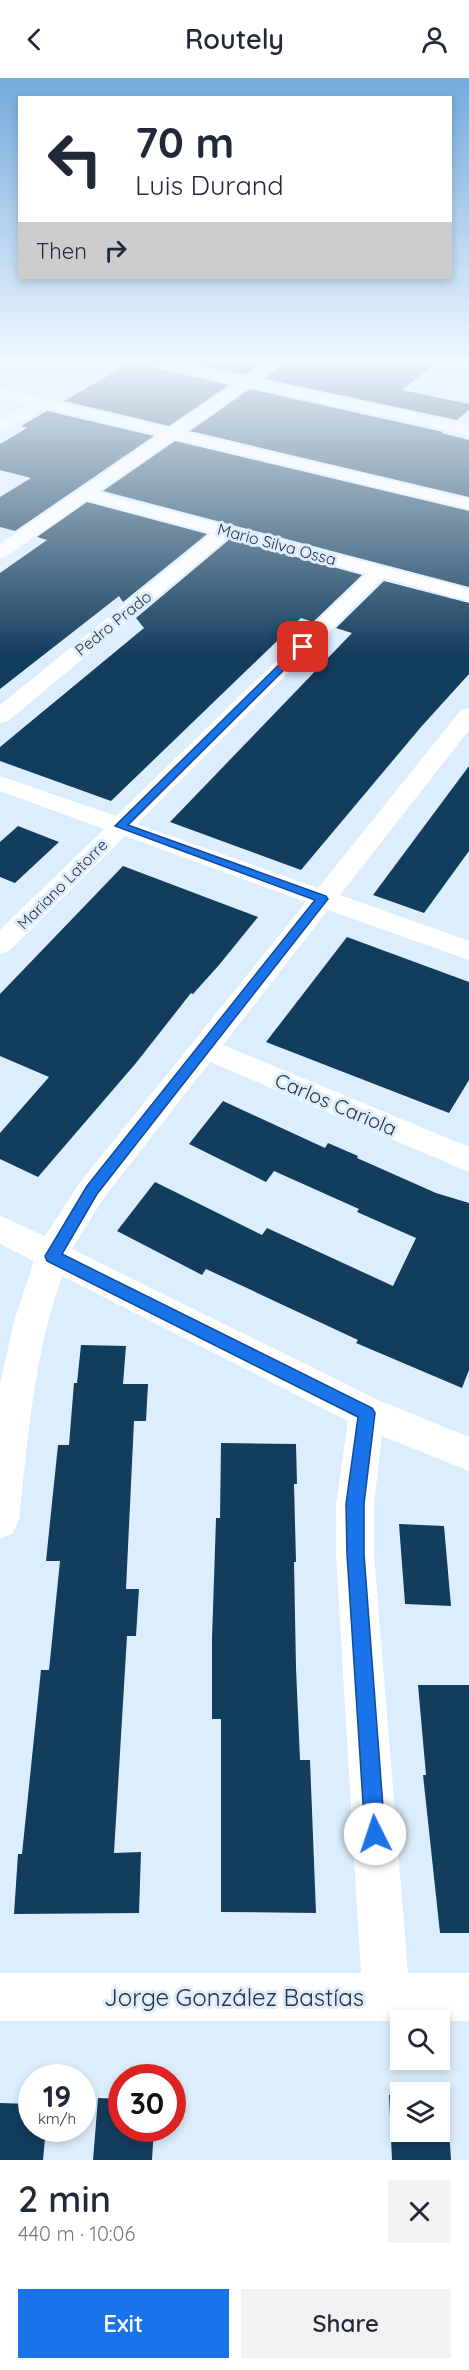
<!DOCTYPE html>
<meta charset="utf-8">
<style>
body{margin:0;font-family:Quicksand,sans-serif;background:#f2f2f3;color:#1f2937;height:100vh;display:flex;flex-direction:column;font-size:22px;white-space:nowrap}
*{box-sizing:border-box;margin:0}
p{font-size:20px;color:#747a83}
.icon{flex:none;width:33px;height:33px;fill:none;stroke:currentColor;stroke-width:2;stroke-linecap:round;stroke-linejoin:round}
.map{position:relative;height:2082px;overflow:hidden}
.sheet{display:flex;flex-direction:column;background:#fff;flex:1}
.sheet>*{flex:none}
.hud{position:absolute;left:18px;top:18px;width:434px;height:183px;border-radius:0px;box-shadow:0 3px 9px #0003;background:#fff;color:#1f2937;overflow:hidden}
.buttons{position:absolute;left:390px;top:1932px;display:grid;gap:12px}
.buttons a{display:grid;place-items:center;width:60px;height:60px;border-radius:0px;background:#fff;box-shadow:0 3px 9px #0003;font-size:30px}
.speed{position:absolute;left:18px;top:1986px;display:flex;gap:12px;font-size:30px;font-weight:700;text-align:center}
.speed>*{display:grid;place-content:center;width:78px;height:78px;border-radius:50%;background:#fff;box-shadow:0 3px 9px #0003;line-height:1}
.speed small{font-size:15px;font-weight:400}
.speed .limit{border:9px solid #d22;background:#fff;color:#111}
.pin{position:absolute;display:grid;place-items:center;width:51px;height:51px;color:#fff;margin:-26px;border-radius:12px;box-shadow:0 3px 9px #0006}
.me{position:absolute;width:66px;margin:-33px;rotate:356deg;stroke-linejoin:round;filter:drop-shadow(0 0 4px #0008)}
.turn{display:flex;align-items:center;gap:21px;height:126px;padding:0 18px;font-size:27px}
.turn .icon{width:78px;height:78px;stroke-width:2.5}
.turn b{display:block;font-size:42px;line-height:51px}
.then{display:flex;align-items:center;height:57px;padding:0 18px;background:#0003;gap:12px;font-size:22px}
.round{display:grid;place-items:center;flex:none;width:63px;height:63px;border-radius:0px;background:#f2f2f3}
.headline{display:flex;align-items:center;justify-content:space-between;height:102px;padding:0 18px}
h1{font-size:36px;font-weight:600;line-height:45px}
.cta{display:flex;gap:12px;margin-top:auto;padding:12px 18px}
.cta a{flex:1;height:69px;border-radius:0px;background:#1a73e8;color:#fff;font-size:24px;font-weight:600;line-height:69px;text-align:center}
.cta a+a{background:#f2f2f3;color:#1f2937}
header{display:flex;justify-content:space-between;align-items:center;height:78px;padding:0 18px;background:#fff;font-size:27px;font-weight:600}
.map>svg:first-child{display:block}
</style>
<header><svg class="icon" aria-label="back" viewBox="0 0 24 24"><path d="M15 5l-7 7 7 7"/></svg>Routely<svg class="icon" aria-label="person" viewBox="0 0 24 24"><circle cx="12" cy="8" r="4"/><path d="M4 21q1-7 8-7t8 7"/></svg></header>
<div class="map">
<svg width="469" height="2082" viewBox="0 0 469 2082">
<rect width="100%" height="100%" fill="#dceefe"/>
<g fill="#133d5d">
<path d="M130 285H152L156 290 229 307 169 348 64 323Z"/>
<path d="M193 285H261L245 297Z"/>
<path d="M284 285H436L402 312 469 326V332L457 342 265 301Z"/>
<path d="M250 311 443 354 441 355 469 362V419L190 353Z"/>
<path d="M47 333 154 358 15 453 0 449V419L31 400 0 392V366L27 350 21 348Z"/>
<path d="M175 363 469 433V509L103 413Z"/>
<path d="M87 424 207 456 123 524 119 518 0 611V495L47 462 37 459Z"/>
<path d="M230 461 362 497 313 544 301 540 111 723 0 683V669L144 550 136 540Z"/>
<path d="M384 503 469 525V596L421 649 301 792 170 744 352 555 336 550Z"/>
<path d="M469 688V773L424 835 373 817Z"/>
<path d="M18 748 59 764 15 805 0 799V764Z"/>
<path d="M123 788 258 839 219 887 193 916 191 915 136 985 38 1099 0 1081V1055L49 999 0 978V916Z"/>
<path d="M347 859 469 904V1002L449 1035 266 964Z"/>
<path d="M223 1023 325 1070 328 1065 358 1078 357 1080 436 1115 469 1125V1292L462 1310 356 1265 358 1262 206 1191 202 1197 117 1153 155 1104 262 1157 267 1150 393 1208 416 1160 357 1134 359 1131 274 1093 266 1104 189 1066Z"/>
<path d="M81 1267 126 1268 123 1306H148L146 1343H134L126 1511H139L136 1558H127L114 1775 141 1774 139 1835 14 1836 18 1776H22L41 1592H49L60 1483H46L58 1367H69L74 1305H77Z"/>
<path d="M221 1365 296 1366 297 1406H294L296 1484H294L296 1590 300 1682H310L316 1835 221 1834V1641H212V1561L216 1440H220Z"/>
<path d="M399 1446 444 1448 451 1528 405 1526Z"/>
<path d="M418 1607H469V1855H440L423 1697H426Z"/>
<path d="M389 2017H400V2054H440V2018L447 2019 451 2082H392Z"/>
<path d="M98 2020 122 2021V2050H154L152 2082H93Z"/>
<path d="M0 2025 32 2026V2050H46L43 2082H0Z"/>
</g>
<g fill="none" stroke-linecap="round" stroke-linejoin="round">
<path fill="#fff" fill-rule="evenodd" d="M154 285H182L245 299 265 285H282L260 302 469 347V357L250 309 185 354 469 421V431L175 361 98 414 469 511V523L383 500 137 746 318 810 461 632 469 630V652L340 817 469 863V882L328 832 223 967 469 1069V1094L210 984 103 1121 72 1171 380 1323 469 1359V1393L382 1358 374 1426V1477L408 1895H469V1943H0V1895H361L336 1477V1426L348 1343 62 1198C34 1276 28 1360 19 1442L13 1455 0 1461V1307L14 1243 34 1183 0 1166V1138L45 1158 81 1103 306 824 125 758 9 873 0 876V852L104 751 0 713V698L116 738 366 496 229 459 8 643 0 645V627L212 455 87 422 7 478 0 480V466L159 357 44 330 0 354V342L28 326 0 320V310L169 350 235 306 156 288Z"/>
</g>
<linearGradient id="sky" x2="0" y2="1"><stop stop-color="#73aadc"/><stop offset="0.49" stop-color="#eff7ff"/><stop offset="1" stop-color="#eff7ff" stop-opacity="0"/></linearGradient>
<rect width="469" height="577" fill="url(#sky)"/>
<path fill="#1a73e8" stroke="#114b97" stroke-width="1.5" d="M299 567 307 569 128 747 326 818 328 821 97 1116 62 1176 372 1330 375 1335 364 1426V1476L385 1756 382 1763 375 1766 368 1763 365 1756 347 1476 346 1426 358 1339 47 1183 45 1178 87 1108 315 822 115 748Z"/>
<g text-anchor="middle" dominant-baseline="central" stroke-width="6" stroke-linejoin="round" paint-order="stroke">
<g font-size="16" fill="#2c3339" stroke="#dceefe">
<text transform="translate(277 466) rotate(15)">Mario Silva Ossa</text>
<text transform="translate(113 545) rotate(-39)">Pedro Prado</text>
<text transform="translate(62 806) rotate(-45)">Mariano Latorre</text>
</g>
<g font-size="20" fill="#2c3339" stroke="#dceefe">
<text transform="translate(336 1026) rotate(23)">Carlos Cariola</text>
</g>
<g font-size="24" fill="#2c3339" stroke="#dceefe">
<text x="234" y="1919">Jorge González Bastías</text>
</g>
</g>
</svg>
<div class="buttons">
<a><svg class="icon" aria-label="search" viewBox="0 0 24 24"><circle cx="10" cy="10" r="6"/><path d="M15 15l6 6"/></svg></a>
<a><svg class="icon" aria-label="layers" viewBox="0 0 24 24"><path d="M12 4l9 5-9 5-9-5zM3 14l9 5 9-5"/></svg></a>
</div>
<div class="speed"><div>19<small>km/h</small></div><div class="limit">30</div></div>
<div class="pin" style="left:303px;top:569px;background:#d93025"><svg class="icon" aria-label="arrive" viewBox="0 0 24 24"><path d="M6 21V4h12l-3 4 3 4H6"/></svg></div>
<svg class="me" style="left:375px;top:1756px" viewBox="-20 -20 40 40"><circle r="19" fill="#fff"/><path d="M0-13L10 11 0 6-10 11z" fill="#1a73e8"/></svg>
<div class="hud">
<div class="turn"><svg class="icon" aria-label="left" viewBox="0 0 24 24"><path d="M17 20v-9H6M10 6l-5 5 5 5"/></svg><div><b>70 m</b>Luis Durand</div></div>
<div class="then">Then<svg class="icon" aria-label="right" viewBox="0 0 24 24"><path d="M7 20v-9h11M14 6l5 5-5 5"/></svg></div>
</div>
</div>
<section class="sheet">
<div class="headline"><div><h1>2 min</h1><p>440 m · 10:06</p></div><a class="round"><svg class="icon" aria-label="close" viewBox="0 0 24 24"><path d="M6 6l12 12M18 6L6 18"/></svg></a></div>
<div class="cta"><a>Exit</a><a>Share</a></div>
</section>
